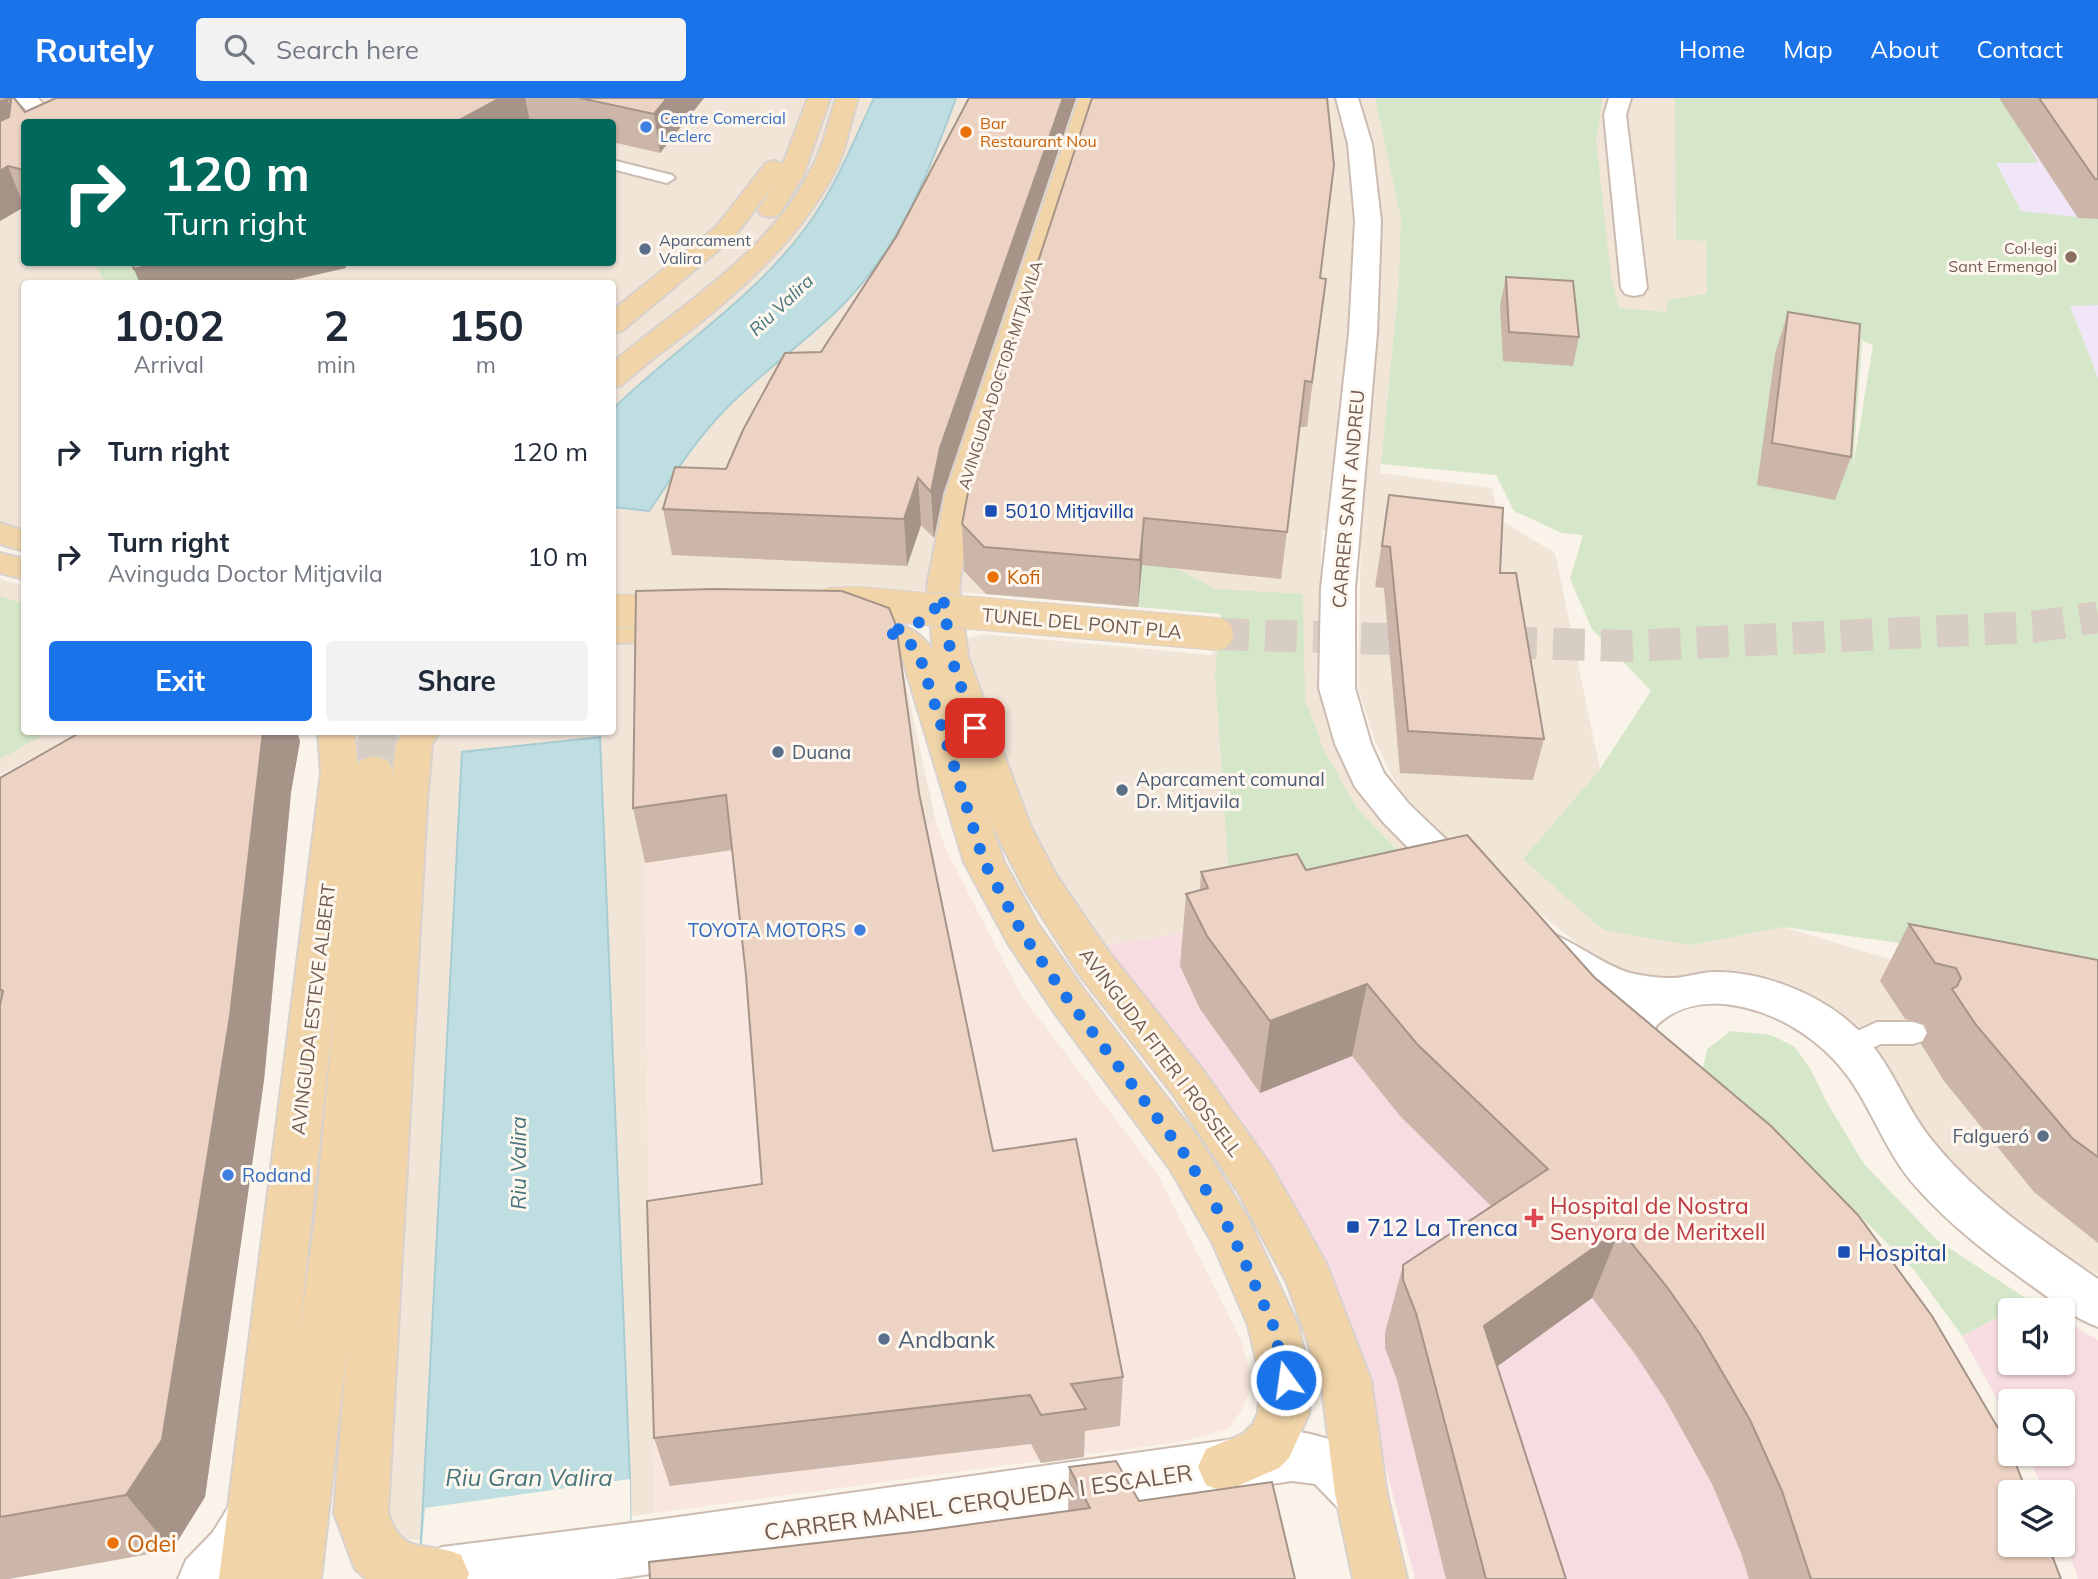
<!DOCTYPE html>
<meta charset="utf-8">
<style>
body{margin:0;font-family:Mulish,sans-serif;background:#f2f2f3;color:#1f2937;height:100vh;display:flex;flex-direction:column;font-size:26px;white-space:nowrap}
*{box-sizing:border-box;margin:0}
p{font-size:23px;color:#747a83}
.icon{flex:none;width:38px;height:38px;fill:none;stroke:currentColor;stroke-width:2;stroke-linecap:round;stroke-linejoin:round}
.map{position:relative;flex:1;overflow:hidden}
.details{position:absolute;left:21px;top:182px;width:595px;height:455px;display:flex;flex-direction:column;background:#fff;border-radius:7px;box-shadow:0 2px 5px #0004}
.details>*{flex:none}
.guide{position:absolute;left:21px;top:21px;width:595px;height:147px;border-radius:7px;box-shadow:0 2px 5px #0004;background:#00695c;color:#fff;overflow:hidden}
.tools{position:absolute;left:1998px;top:1200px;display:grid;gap:14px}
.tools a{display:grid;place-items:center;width:77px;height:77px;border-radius:7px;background:#fff;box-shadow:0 2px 5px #0004;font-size:35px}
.pin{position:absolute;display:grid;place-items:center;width:60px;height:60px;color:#fff;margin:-30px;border-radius:14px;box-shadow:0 4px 10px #0006}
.me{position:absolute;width:77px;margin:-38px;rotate:346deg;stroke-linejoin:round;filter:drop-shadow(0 0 5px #0008)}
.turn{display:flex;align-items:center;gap:24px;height:147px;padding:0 28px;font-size:32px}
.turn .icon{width:91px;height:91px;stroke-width:2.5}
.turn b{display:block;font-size:49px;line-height:60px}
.eta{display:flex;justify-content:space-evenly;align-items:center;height:119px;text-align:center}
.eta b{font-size:42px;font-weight:700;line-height:49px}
.primary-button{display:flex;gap:14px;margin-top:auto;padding:14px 28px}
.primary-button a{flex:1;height:80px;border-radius:7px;background:#1a73e8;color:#fff;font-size:28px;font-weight:700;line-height:80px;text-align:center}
.primary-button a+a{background:#f2f2f3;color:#1f2937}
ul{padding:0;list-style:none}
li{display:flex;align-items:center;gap:21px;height:105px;padding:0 28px}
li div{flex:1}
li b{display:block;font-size:26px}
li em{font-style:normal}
header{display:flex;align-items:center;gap:42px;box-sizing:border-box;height:98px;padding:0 35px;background:#1a73e8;color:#fff}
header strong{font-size:33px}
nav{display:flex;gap:38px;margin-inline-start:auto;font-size:24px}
.search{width:490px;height:63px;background:#f2f2f3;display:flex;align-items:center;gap:18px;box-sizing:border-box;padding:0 24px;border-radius:7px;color:#747a83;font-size:26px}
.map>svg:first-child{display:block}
</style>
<header>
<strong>Routely</strong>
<div class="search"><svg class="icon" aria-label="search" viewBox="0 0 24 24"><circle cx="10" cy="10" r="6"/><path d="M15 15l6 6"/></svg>Search here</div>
<nav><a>Home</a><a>Map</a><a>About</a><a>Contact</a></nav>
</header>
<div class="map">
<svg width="2098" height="1481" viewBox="0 0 2098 1481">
<rect width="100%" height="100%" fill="#faf3e9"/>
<g fill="#f1e5d8" fill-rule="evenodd">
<path d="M0 0H2098V280L2070 207 1995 63 2038 65 2022 35 1758 206 1862 243 1399 184 1380 375 1492 390 1499 421 1555 455 1600 671 1523 761 1692 847 1783 829 1903 865 2098 906V1176L2069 1163 1961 1085 1820 914 1654 882 1602 865 1450 744 1400 693 1375 644 1358 589 1361 432H1322L1317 579 1332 634 1447 789 1437 794 1096 849 1005 691 965 555 968 540 984 536 1212 557 1221 516 986 496 889 491 613 496 612 186H24V434L0 427ZM24 24H612V164H24Z"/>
<path d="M0 481 24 488V634H80L0 677Z"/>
<path d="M629 544 900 558 936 725 645 765 649 1149 655 1415 445 1443 402 1441 381 1407 413 836 432 637 435 634H612L613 545Z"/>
</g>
<path fill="#f9e6de" d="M936 725 946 752 1021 897 1158 1077 1241 1242 1253 1283 1243 1310 1228 1331 1179 1344 655 1415 649 1149 645 765Z"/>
<path fill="#f0e6f7" d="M2022 35 2098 38V280L2070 207 1995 63 2038 65Z"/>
<g fill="#f7dde1">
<path d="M1437 794 2000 1481H1415L1371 1313 1096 849Z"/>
<path d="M2011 1213V1265H2063V1222L2098 1242V1481H2078L2063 1436V1395H2046L2026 1356H2063V1304H2011V1326L1962 1238Z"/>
</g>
<g fill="#d6e7c9" fill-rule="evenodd">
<path d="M1375 0H1603L1596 42 1611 179 1619 210 1667 214V202L1707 196 1706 143 1676 141 1675 0H2098V38L2023 36 2038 65H1996L2021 113 2098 121V207L2070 208 2098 280V890L1915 847 1783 829 1692 847 1603 832 1523 761 1600 671 1651 593 1592 531 1570 481 1583 437 1562 435 1514 413 1496 377 1381 366 1399 183 1401 121ZM1858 241 1873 247 1853 369 1862 244Z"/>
<path d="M93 165H214V185H106Z"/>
<path d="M984 434 1155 460 1216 491 1303 496 1305 601 1323 650 1356 709 1437 794 1232 824 1215 576 1221 516 986 496 975 485Z"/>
<path d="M0 498 24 506V634H49L0 661Z"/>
<path d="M1731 933 1771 937 1795 949 1811 972 1826 1003 1864 1066 1937 1142 2030 1203 1962 1238 1915 1173 1847 1105 1720 999 1702 975 1707 951Z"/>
</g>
<g fill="#bfdee2" stroke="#a7cdd3" stroke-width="2">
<path d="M874 0H956C930 71 904 140 852 197 813 240 762 272 722 315 693 345 672 380 649 413L613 409V311C675 250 755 200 807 128 836 89 853 44 874 0Z"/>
<path d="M600 639 630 1381 631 1481H419L462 654Z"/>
</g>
<path fill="#faf3e9" d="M630 1381 631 1481H419L425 1410Z"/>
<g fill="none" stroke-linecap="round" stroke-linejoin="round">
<path stroke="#d8cdc2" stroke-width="32" stroke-dasharray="32 16" stroke-linecap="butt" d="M1217 536 1630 548 2033 529 2098 519"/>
<path stroke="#d8cdc2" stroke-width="39" stroke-dasharray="39 19" stroke-linecap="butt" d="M374 671 378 634"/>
<g stroke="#cbbbb0" stroke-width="4">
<g id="service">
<path d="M612 62 672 77 675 80 667 85 612 71Z"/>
<path d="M1877 924H1913L1923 927 1927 935 1923 943 1913 946H1881L1848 961 1838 958 1834 950 1838 942Z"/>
</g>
</g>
<g stroke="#cbbbb0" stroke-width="3">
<path id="pedestrian" d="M15 0H38L60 24H37Z"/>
</g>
<g stroke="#cbbbb0" stroke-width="4">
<g id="minor">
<path d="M1336 0H1358L1372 46 1381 123 1377 235 1355 490V590L1371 646 1384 675 1409 706 1479 773 1485 783 1479 793 1465 797 1451 793 1383 724 1355 689 1335 646 1319 590 1321 490 1349 235 1355 123 1348 46Z"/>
<path d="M1609 0H1631L1626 17 1647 190 1643 196 1634 198 1625 196 1621 190 1604 17Z"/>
<path d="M1540 831C1572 841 1602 867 1630 875 1642 878 1660 880 1672 880 1686 880 1700 874 1714 874 1758 873 1808 892 1842 918 1893 957 1898 1002 1935 1046 1980 1101 2040 1141 2098 1181V1229C2074 1220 2056 1205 2035 1190 1993 1160 1952 1129 1918 1091 1892 1063 1879 1029 1860 997 1832 947 1780 912 1724 906 1699 904 1674 910 1656 928 1652 948 1662 958 1652 977L1637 982 1622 977C1609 953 1609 930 1624 906L1607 901 1526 857 1520 846 1526 835Z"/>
<path d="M1292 1333C1335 1338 1370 1355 1387 1396L1380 1414 1361 1422 1342 1414 1315 1386 1292 1383 615 1481H417L415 1476 423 1457 442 1449 664 1421Z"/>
<path d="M251 1396 270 1403 278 1422 270 1441 243 1481H178L186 1462 213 1434 232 1403Z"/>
</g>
</g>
<g stroke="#d8d1ce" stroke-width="4">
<g id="primary">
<path d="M808 0H830L803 78 779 117 770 119 761 117 758 112 773 88 734 139 622 233 612 235V213L716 129 766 65 774 63 783 66Z"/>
<path d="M836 0H858C851 22 847 46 838 67 807 131 752 183 697 227 672 247 645 265 622 287L612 289V265C685 204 770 155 814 66 824 46 829 22 836 0Z"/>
<path d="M1079 0H1101L975 397 959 488 968 559 1030 727 1056 777 1108 853 1202 971 1271 1068 1326 1165 1371 1282 1387 1396 1407 1481H1353L1335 1396 1321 1282 1287 1185 1239 1096 1172 995 1078 875 1026 794 992 727 985 708 1004 764 1038 826 1084 892 1202 1045 1249 1122 1298 1227 1311 1282 1309 1316 1289 1360 1279 1370 1224 1394 1206 1387 1198 1369 1206 1351 1243 1336 1253 1326 1258 1315 1261 1282 1248 1227 1213 1146 1170 1071 1054 914 1009 847 964 764 902 559C892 547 876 546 868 534L873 526C897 520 919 532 933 552L927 488 945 397Z"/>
<path d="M0 425 24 433V453L0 446Z"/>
<path d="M0 455 24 461V481L0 475Z"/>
<path d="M687 521 699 525 704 532 699 539 687 543 612 545V523Z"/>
<path d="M318 634H354L358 667 361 662 374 658 387 662 392 671V680L396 646 403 634H439L432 646 427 704 388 1415C404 1461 424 1441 461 1457L469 1476 467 1481H366L355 1471 334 1415 347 1249 321 1481H219L321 675ZM336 892 316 1113 299 1238Z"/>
</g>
</g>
<use href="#service" fill="#fff" fill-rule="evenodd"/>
<use href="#pedestrian" fill="#fff" fill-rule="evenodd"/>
<use href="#minor" fill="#fff" fill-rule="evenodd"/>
<use href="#primary" fill="#f1d5a9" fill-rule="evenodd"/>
<g stroke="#d8d1ce" stroke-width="34" stroke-linecap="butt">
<g id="primary-bridge">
<path d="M828 506 857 505 1217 536"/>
<path d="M612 513 688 511"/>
</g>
</g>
<use href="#primary-bridge" stroke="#f1d5a9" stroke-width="32"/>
</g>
<g fill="#ccb5a9">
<path d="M0 0H14L25 14 56 0H704L660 55 612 44V24H24V109L0 123Z"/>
<path d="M969 0H1076L943 396 934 440 921 427 907 468 672 457 663 411 726 371 821 254 896 139Z"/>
<path d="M1999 0H2098V121L2078 120Z"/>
<path d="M1506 179 1579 239 1573 268 1503 263 1500 207Z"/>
<path d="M1320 180 1326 181 1307 329H1300L1281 481 1142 467 1138 509 986 496 964 473 962 426Z"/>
<path d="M1788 214 1851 359 1835 402 1757 387 1775 256Z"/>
<path d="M1389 397 1500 475 1544 641 1533 682 1400 675 1384 490 1375 489Z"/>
<path d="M636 493 919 695 993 1053 1123 1279 1120 1328 1085 1333 1084 1359 1041 1365 1031 1346 670 1388 654 1340 762 1086 746 877 732 752 645 765 633 710Z"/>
<path d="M300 643 291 694 264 982 205 1399 172 1452 9 1481H0V680Z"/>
<path d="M1306 772 2061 1481H1749L1741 1455 1712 1386 1666 1303 1635 1256 1592 1200 1497 1268 1566 1481H1446L1397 1282 1385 1250V1235L1403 1167 1491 1108 1400 1018 1352 958 1260 995 1200 911 1180 868 1186 796 1200 792 1201 774Z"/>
<path d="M1909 826 2098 862V1145L2034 1094 1944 983 1921 946 1928 933 1925 926 1905 921 1880 883Z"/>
<path d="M1116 1363 1139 1403 1272 1384 1295 1481H650L649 1464 922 1433 1068 1413 1069 1369Z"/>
</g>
<g fill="#a69489">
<path d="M7 0 23 39 0 48V3Z"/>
<path d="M500 0H525L530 24H456Z"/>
<path d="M667 0H704L660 55 654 16Z"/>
<path d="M1063 0H1076L943 396 934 440 931 394 940 350Z"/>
<path d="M8 68 24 109 0 123V73Z"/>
<path d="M164 164H344L346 170 276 186H140L134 171Z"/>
<path d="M918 380 921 427 907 468 904 421Z"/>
<path d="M1144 420 1142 467 1138 509 1140 462Z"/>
<path d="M263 634H297L300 643 291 694 264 982 205 1399 172 1452 126 1397Z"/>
<path d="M1367 886 1352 958 1260 995 1270 923Z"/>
<path d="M1620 1131 1592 1200 1462 1294 1484 1228Z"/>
</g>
<g fill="#edd3c4" stroke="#a69489" stroke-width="2">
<path d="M7 0H14L25 14 56 0H500L456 24H24V72L8 68 0 73V23L9 19 11 2Z"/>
<path d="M580 0H667L654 16Z"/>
<path d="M969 0H1063L940 350 931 394 918 380 904 421 663 411 675 369 726 371 743 332 785 255 821 254 896 139Z"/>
<path d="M1092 0H1327L1334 67 1320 180 1326 181 1312 284 1305 283 1287 434 1144 420 1140 462 984 449 962 426 976 352Z"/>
<path d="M2039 0H2098V81H2095Z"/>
<path d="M132 164H164L134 171Z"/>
<path d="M1506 179 1573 183 1579 239 1509 234Z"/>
<path d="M1788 214 1860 226 1851 359 1772 345Z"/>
<path d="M1389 397 1503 410 1500 475H1516L1544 641 1408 633 1390 449 1382 448Z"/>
<path d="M714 491 842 493 889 510 896 527 919 695 993 1053 1076 1041 1123 1279 1071 1286 1086 1311 1041 1317 1030 1297 654 1340 647 1103 762 1086 746 877 726 697 633 710 636 493Z"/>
<path d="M81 634H263L230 918 162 1342 126 1397 0 1419V907L3 893 0 891V680Z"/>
<path d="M1467 737 1594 879 1771 1028 1858 1117 1932 1218 2011 1352V1356H2012L2027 1395H2011V1447H2048L2061 1481H1811L1782 1393 1750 1322 1700 1236 1667 1189 1620 1131 1484 1228 1566 1481H1486L1416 1215 1403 1182V1167L1548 1071 1417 946 1367 886 1270 923 1207 838 1186 796 1208 790 1201 774 1297 756 1306 772Z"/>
<path d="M1909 826 2098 862V1059L2072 1040 1976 927 1952 891 1957 888 1961 880 1956 870 1935 865Z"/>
<path d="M1116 1363 1139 1403 1272 1384 1295 1481H650L649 1464 922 1433 1090 1410 1069 1369Z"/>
</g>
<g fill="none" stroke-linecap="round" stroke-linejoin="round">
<path stroke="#1a73e8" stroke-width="12" stroke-dasharray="0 21.6" d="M975 630 951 559 943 498C927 526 915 528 885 534 901 537 909 543 919 556L984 764 1023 836 1069 903 1186 1058 1232 1136 1273 1227 1286 1282"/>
</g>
<g fill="#3f7fe0" stroke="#fdf7ef" stroke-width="2.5">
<circle cx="646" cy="29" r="7"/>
<circle cx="860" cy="832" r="7"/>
<circle cx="228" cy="1077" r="7"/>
</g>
<g fill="#e8710a" stroke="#fdf7ef" stroke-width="2.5">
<circle cx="966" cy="34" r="7"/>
<circle cx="993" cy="479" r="7"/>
<circle cx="113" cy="1445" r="7"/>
</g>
<g fill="#5c6f8a" stroke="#fdf7ef" stroke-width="2.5">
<circle cx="645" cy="151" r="7"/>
<circle cx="778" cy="654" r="7"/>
<circle cx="1122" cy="692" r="7"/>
<circle cx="2043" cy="1038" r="7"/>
<circle cx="884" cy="1241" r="7"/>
</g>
<circle fill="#8d6e63" stroke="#fdf7ef" stroke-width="2.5" cx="2071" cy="159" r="7"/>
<g fill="#1a4fb4" stroke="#fdf7ef" stroke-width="2.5">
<rect x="984" y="406" width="14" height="14" rx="3.5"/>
<rect x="1346" y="1122" width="14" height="14" rx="3.5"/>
<rect x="1837" y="1147" width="14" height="14" rx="3.5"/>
</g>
<path fill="#e0444e" stroke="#fdf7ef" stroke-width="2.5" d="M1530.5 1109.5h7v7h7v7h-7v7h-7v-7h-7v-7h7z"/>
<g text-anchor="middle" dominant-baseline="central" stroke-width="6" stroke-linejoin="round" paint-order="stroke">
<g font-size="16" fill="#366cbe" stroke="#fdf7ef" text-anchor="start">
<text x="660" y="20">Centre Comercial<tspan x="660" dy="18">Leclerc</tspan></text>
</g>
<g font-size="16" fill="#c56008" stroke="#fdf7ef" text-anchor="start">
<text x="980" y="25">Bar<tspan x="980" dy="18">Restaurant Nou</tspan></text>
</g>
<g font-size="16" fill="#4e5e75" stroke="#fdf7ef" text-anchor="start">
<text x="659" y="142">Aparcament<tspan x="659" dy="18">Valira</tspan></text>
</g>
<g font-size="16" fill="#785e54" stroke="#fdf7ef" text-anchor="end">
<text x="2057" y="150">Col·legi<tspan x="2057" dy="18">Sant Ermengol</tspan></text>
</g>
<g font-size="16" fill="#725b4f" stroke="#fdf7ef">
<text transform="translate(1000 277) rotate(-72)">AVINGUDA DOCTOR MITJAVILA</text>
</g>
<g font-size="18" font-style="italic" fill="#47757c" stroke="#fdf7ef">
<text transform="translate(781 207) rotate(-43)">Riu Valira</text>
</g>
<g font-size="19" fill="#725b4f" stroke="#fdf7ef">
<text transform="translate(1348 401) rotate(-85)">CARRER SANT ANDREU</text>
<text transform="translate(1082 525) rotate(5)">TUNEL DEL PONT PLA</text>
<text transform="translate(313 911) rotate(-83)">AVINGUDA ESTEVE ALBERT</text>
<text transform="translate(1161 954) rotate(53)">AVINGUDA FITER I ROSSELL</text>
</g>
<g font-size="19" fill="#164399" stroke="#fdf7ef" text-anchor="start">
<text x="1005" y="413">5010 Mitjavilla</text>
</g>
<g font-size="19" fill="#c56008" stroke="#fdf7ef" text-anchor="start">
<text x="1007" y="479">Kofi</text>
</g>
<g font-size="19" fill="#4e5e75" stroke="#fdf7ef" text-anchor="start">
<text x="792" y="654">Duana</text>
<text x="1136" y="681">Aparcament comunal<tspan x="1136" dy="22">Dr. Mitjavila</tspan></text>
<text x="2029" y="1038" text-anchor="end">Falgueró</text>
</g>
<g font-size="19" fill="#366cbe" stroke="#fdf7ef" text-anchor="end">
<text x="846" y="832">TOYOTA MOTORS</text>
<text x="242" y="1077" text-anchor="start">Rodand</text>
</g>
<g font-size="21" font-style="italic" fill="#47757c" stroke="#fdf7ef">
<text transform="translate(518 1065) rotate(-90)">Riu Valira</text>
</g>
<g font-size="23" fill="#be3a42" stroke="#fdf7ef" text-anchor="start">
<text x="1550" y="1107">Hospital de Nostra<tspan x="1550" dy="26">Senyora de Meritxell</tspan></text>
</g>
<g font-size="23" fill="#164399" stroke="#fdf7ef" text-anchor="start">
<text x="1367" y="1129">712 La Trenca</text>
<text x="1858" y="1154">Hospital</text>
</g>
<g font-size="23" fill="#4e5e75" stroke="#fdf7ef" text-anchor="start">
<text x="898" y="1241">Andbank</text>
</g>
<g font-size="23" fill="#725b4f" stroke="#fdf7ef">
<text transform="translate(978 1404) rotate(-8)">CARRER MANEL CERQUEDA I ESCALER</text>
</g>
<g font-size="23" fill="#c56008" stroke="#fdf7ef" text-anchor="start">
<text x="127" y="1445">Odei</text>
</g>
<g font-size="24" font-style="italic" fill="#47757c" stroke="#fdf7ef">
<text x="529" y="1379">Riu Gran Valira</text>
</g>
</g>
</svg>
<div class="tools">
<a><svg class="icon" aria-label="sound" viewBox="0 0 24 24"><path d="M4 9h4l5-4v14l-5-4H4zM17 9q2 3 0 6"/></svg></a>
<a><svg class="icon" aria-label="search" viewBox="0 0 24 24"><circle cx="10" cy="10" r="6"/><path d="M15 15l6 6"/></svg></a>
<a><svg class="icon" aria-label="layers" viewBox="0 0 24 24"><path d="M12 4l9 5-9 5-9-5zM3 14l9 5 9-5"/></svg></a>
</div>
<div class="pin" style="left:975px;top:630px;background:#d93025"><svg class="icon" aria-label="arrive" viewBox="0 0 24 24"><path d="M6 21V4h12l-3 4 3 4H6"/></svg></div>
<svg class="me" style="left:1286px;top:1282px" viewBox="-20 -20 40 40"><circle r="17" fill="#1a73e8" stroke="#fff" stroke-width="3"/><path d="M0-11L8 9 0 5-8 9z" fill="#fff"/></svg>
<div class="guide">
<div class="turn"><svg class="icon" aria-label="right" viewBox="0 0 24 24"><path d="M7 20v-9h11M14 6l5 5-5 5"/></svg><div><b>120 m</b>Turn right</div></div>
</div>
<section class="details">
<div class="eta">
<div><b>10:02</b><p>Arrival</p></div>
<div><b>2</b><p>min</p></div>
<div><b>150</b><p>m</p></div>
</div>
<ul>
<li><svg class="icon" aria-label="right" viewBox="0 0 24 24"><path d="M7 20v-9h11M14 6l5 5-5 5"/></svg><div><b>Turn right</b></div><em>120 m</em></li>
<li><svg class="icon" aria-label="right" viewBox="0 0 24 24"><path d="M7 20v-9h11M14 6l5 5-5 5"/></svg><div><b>Turn right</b><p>Avinguda Doctor Mitjavila</p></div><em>10 m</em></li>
</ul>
<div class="primary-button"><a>Exit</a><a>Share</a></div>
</section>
</div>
